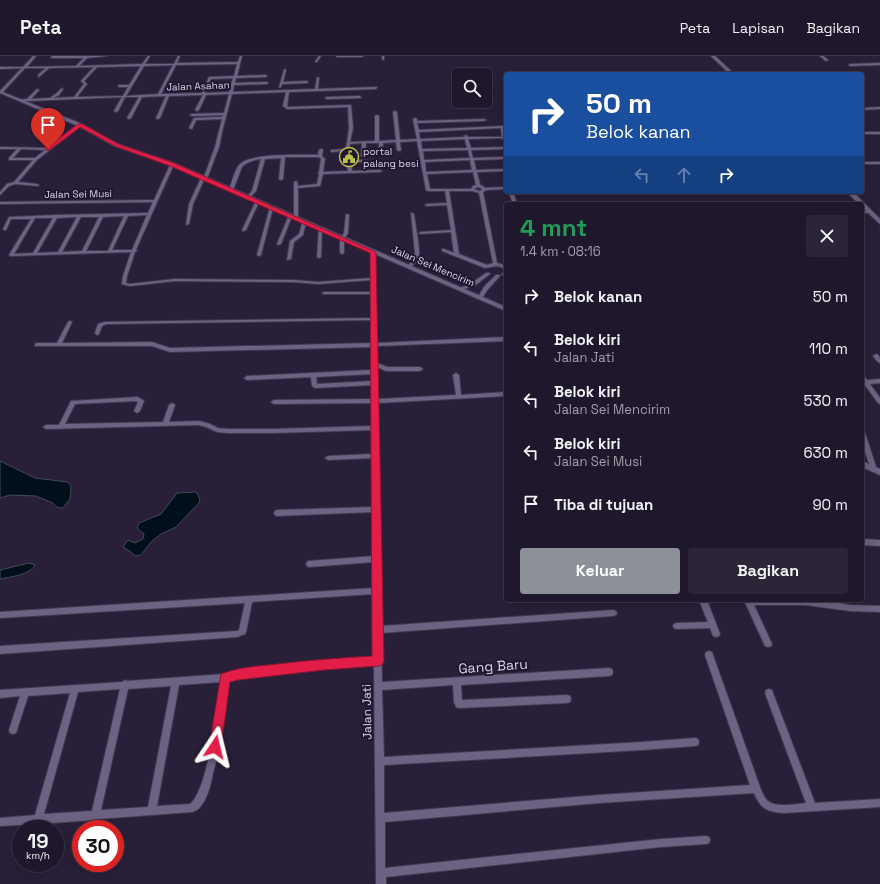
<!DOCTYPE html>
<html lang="id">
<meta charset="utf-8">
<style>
body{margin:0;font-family:"Space Grotesk",sans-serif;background:#2c2437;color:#f1f3f6;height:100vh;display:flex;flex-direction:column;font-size:15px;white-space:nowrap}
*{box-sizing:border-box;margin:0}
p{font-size:13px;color:#a19fa9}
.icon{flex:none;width:22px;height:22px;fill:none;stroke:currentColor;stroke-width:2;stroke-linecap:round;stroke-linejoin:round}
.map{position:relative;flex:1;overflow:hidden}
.panel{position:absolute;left:504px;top:146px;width:360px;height:400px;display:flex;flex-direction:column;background:#1f172b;border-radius:4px;box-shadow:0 4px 16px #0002,0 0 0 1px #3c3647}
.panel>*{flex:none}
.banner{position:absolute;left:504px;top:16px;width:360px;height:122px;border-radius:4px;box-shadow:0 4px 16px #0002,0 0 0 1px #3c3647;background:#1a4fa0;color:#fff;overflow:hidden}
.tools{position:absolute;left:452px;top:12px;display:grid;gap:8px}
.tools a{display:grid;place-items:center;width:40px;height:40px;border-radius:4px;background:#1f172b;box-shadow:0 4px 16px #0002,0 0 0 1px #3c3647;font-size:20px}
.speed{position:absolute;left:12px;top:764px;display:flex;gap:8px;font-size:20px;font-weight:700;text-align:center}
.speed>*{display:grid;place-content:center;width:52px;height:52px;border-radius:50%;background:#1f172b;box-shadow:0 4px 16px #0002,0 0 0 1px #3c3647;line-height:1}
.speed small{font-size:10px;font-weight:400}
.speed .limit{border:6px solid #d22;background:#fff;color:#111}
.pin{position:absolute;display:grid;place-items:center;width:34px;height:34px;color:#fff;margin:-41px -17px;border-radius:50% 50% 50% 0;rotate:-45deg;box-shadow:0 0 4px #0007}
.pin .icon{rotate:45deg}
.me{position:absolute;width:44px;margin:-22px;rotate:10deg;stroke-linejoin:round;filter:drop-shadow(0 0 3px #0008)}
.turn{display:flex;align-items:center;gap:14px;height:84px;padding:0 16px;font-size:18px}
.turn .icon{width:52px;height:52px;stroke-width:2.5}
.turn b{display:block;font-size:28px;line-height:34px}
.lanes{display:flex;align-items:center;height:38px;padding:0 16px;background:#0003;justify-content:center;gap:20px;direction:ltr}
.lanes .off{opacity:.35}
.round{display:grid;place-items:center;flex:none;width:42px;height:42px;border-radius:4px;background:#2c2437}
.head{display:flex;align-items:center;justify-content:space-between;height:68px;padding:0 16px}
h1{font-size:24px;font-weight:700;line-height:30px;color:#1e9e55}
.primary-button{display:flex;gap:8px;margin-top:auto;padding:8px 16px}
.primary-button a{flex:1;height:46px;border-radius:4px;background:#8c9099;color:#fff;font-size:16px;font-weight:700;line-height:46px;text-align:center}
.primary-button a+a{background:#2c2437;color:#f1f3f6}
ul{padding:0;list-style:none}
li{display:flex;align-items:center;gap:12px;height:52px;padding:0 16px}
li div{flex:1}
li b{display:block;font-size:15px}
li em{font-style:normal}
header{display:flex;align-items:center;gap:24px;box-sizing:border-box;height:56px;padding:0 20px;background:#1f172b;border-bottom:1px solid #3c3647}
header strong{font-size:19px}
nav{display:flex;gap:22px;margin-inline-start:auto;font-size:14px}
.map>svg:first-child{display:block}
</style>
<header>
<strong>Peta</strong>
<nav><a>Peta</a><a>Lapisan</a><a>Bagikan</a></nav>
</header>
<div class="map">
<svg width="880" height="828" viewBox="0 0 880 828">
<rect width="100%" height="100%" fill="#291f39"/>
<g fill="#00101a" stroke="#424b58">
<path d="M0 405 35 422 68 426 71 431 70 443 63 452C57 452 56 451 53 447L36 440 10 439 0 442Z"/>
<path d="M195 436 197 437 200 443 199 447 176 471 161 478 151 486 141 499 135 500 131 496 123 491 128 484 135 487 143 483 144 478 137 472 139 467 161 458 177 437Z"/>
<path d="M29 507 35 509C30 519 10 521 0 523V514Z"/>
</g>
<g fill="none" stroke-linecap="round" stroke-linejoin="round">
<g stroke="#423950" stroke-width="2">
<g id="street">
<path d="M33 0H36L27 11 76 10 84 2H51L52 0H107L87 2 79 10 142 8 148 0H150L145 8H174L178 0H180L177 7 238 6 240 0H242L237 20 266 19 267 20 266 21 236 22 235 27 267 26 268 27 267 28 234 29 233 36 315 33 317 22 318 21 319 22 318 33 377 31 376 33 289 36 287 50 288 51 351 49 353 72 350 86 375 85V60L377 59 379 60V85L396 84 393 56 395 55 397 56 400 84 417 83 413 63 415 62 417 63V65L484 63 486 64 484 65 417 67 419 74 503 70 505 72 506 84 500 82 468 83 471 92 506 91V93L471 94 473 102 506 101V103L474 104 476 114 506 113V115L477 116 480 129 483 130 484 132 506 131V133L486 134 483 136 497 207 501 208 506 211V215L501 211 497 210 485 212 442 195V193H444L454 197 451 176 421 178 419 177 421 176 451 174 447 149 427 150 425 149 427 148 447 147 445 135H428L426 134 417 85 400 86 401 94 399 95 397 94 396 86 383 87V94L381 95 379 94V87H366L365 100 363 101 361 100 362 87 350 88 347 101 344 100 345 95 331 96V94H332L346 93 349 72 348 51 287 53 283 50 286 36 232 38 223 72 219 91 207 123 204 124 193 148 189 168 186 169 189 148 201 122 204 121 215 91 222 63 196 64 192 73 189 72 194 62 222 61 223 59 192 60 190 59 192 58 224 57 229 38 206 39 199 54 197 55 195 54 203 39 169 40 160 62 158 63 156 62 166 40 142 41 131 62 129 63 127 62 139 41H125L118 55 116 56 114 55 122 41 28 45H20L18 44 27 43 37 33 39 34 31 43 50 42 57 37 62 32 63 33 59 39 53 42 74 41 84 28 81 25 94 11 49 12 39 21 38 19 46 12H25L2 37H0V35L22 12 0 13V11H23ZM237 8 234 20 209 21 202 37 161 38 176 9ZM173 9 158 38 126 40 144 10ZM141 10 129 29H119L118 30 119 31H128L123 40 77 41 87 28 84 25 97 11ZM233 22 229 36 205 37 211 23ZM501 72 502 81H468L466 79 464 80 465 81 420 83 419 76ZM465 83 467 92 422 93 421 85ZM468 94 470 102 424 104 423 95ZM470 104 472 114 426 116 425 106ZM473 116 476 129 473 130 471 133H430L427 118ZM477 131 481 132 482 134 479 135 474 133ZM449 135H472L479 137 493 207 487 209 459 198Z"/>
<path d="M319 0H321L317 6H315Z"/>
<path d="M336 0H363L362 1H337Z"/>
<path d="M382 0H384V4L382 3Z"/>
<path d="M820 0H823L828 4 826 5Z"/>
<path d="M880 7V9L850 10 849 9 850 8Z"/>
<path d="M285 13 286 14 283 26 307 25 308 26 307 27 282 28 281 31H279L284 14Z"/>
<path d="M360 40 361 42 327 43 325 42 327 41Z"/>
<path d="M880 51V53L862 54V52Z"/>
<path d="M79 68 82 69 37 104 18 126 37 128 39 129 38 130 15 128 9 130 0 139V136L7 128 14 126 33 104H9V102L17 93H0V91L48 92ZM21 93 45 94 35 102H13Z"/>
<rect x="862" y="76" width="18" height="2"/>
<path d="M321 93 323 94 322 100 325 103 323 116 348 115 347 105 349 104H366L368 105 366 106H351L352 115 380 114 382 115 380 116 323 118 320 130 298 132V162L296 163 294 162V126L297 125 298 130 317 128 319 118 318 117 319 116 321 103 319 101H285L283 123 281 124 279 123 281 102 265 103 256 135 248 143 246 142 252 135 261 103C254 104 246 106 242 111L233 134 231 135 229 134C232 126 234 115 240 108 251 97 302 99 318 99L319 94Z"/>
<rect x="862" y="106" width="18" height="2"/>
<path d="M171 107 174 108 138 189 136 194 137 195 135 196 127 220 126 227 130 228 175 223 293 224 318 226 371 222V196L373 195 375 196 377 287 506 281V285L377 290V307L387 311H420L423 313 420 315H386L377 311 378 343 456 339 453 319 456 317 459 319 461 339 506 336V340L378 347 380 501 381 503 380 505 381 570 613 554 616 555 617 557 616 559 613 560 381 577 382 626 609 612 612 613 613 616 612 619 609 620 461 629 462 644 567 639 570 640 571 643 570 646 567 647 459 652 456 651 454 646 453 629 382 634 384 701 642 686 695 682 698 683 699 686 698 689 695 690 642 694 384 709V757L599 739 750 729 705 599 706 596 709 595 712 596 713 599 760 731C762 736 764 742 768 745 776 752 797 748 806 747L765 637 766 634 769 633 772 634 773 637 815 747 880 743V751L784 757C767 756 761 753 754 737L599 747 385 766V812L661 783 706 780 709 781 710 784 709 787 706 788 661 791 386 821V828H376L374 609 318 613 261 619 229 625C225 656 221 687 213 717 211 728 208 742 200 751 198 754 195 755 192 756L98 763 95 764H93L38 768 0 770V762L35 759 70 637 28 640 17 674 16 677 13 678 10 677 9 674 20 640 0 642V634L122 626 125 624 127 625 225 618C244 613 263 611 283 609 313 606 344 604 374 602V538L252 546 246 576 245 578 237 581 0 598V590L237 575 239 574 245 547 0 562V556L374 532V506L309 511 307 510 306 508 307 506 309 505 374 500 373 456 277 460 275 459 274 457 275 455 277 454 373 451V402L328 404 325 402 328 400 373 398 372 374 273 377H228L217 376 206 371 199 369 46 373 43 371 46 369H59L71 345 137 341 143 344 144 345 140 355 137 357 134 355 138 346 136 345 75 348 65 368 163 366 169 349 172 347 175 349 169 366 199 365 210 368 218 372 228 373H273L372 370V347L274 348 271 346 274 344 372 343V329L315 332 312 330 311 321 247 324 244 322 247 320 372 314V291L170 296 152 290H35V288L37 287H57L68 266 70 265 72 266 62 287 152 286 170 292 372 287 371 264 106 268 102 270 99 278 97 279 95 277 98 268 105 266 371 262V238H324L322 237 324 236H371V224L318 228 293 226 175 225 130 230 122 228 123 220 131 196 11 200 9 199 31 163H11L6 174H4L3 173 9 161 56 159 148 157 153 146 0 148V146L154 144ZM147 159 132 194H112L128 160ZM124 160 108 195H86L103 161ZM77 161 58 196 37 197 57 162ZM81 161H99L82 195 62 196ZM35 162H53L33 197 14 198ZM372 318V325L317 328 316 321ZM221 626C218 650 208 734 190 748L157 750 179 629ZM171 630 148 751 101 754 128 633ZM120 633 92 755 44 758 78 636Z"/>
<path d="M509 136H513L517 148H513Z"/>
<path d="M256 145 259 146 246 174 243 175 242 174Z"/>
<path d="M270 151 273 152 261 199 259 200 257 199Z"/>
<path d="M862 155H869L871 156 869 157H862Z"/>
<path d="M411 157 414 158C415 167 420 191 419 199 418 204 414 209 410 211L408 210 413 204 415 197Z"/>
<path d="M346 158 349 159 348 177 344 183V197L342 198 340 197V183L344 177Z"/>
<path d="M289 159 292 160 281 188 278 189 277 188Z"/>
<path d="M303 165 306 166 303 179 294 186 291 203 287 204 290 185 299 178Z"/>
<path d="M319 172 322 173 321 201 319 202 317 201Z"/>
<path d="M486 217H490V218L477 228 462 234H460L458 233 473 226Z"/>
<path d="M502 217H506V220L502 219Z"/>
<path d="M496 219H500V220L488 233 482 242H478V241L484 231Z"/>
<path d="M876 298C880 299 880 303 880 307L878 306 873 300Z"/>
<path d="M862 319 864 320 867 324 880 323V327L870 328 880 342V348L878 347 862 325Z"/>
<path d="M862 375 865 377 877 414 876 416H872L871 414 862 386Z"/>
<path d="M862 483 880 484V490L862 489Z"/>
<path d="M699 544H707L720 578 719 580 716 581 713 580 710 572 677 573 674 572 673 570 674 568 677 567 708 566Z"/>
<path d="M744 544H817L850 549 880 550V556L850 555 805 549H754L772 588 771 590 768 591 765 590Z"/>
</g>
</g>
<g stroke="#423950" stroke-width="2">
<g id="secondary">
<path d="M711 0H715L734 18H730Z"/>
<path d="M0 35 82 68 118 88 174 107 506 251V255L170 109 114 90 78 70 0 37Z"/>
<path d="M847 136H853L880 163V168L862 151V148H859Z"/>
<path d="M862 405 880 413V419L862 411Z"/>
</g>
</g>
<use href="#street" fill="#6c6281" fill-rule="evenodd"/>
<use href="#secondary" fill="#6c6281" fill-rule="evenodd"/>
</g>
<path fill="#e11d48" stroke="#92132f" d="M78 68H82L118 88 174 107 376 196 384 605 382 609 378 610 324 614 238 624 230 626 221 691 219 696 215 698 211 696 209 691 221 618C239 611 258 610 278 608 309 604 341 602 372 600L370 197 170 110 115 90 80 71 50 94H46V92Z"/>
<defs>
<g id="civic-ring" transform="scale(1)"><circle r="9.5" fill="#1f162f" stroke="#bbc044" stroke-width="1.5"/><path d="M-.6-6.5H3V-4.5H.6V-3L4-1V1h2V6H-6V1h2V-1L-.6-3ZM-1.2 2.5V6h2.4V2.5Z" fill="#bbc044"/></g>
</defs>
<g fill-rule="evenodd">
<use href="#civic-ring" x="349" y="101"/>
</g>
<g text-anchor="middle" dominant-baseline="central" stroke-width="4" stroke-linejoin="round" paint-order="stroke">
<g font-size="10" fill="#dbd5e7" stroke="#1f162f">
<text transform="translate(198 30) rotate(-2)">Jalan Asahan</text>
<text transform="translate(78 138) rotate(-1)">Jalan Sei Musi</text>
<text transform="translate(433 210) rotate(23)">Jalan Sei Mencirim</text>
</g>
<g font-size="10" fill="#dbd5e7" stroke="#1f162f" text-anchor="start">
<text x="363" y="95">portal<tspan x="363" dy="12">palang besi</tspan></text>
</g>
<g font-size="12" fill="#dbd5e7" stroke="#1f162f">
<text transform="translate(367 656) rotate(-91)">Jalan Jati</text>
</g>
<g font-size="14" fill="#dbd5e7" stroke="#1f162f">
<text transform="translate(493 610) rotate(-4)">Gang Baru</text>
</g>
</g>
</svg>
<div class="tools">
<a><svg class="icon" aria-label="search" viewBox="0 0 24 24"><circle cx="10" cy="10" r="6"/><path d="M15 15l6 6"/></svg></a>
</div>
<div class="speed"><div>19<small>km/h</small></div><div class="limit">30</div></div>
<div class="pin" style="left:48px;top:93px;background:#d93025"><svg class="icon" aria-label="arrive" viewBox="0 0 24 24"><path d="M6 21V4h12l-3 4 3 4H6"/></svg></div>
<svg class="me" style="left:215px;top:691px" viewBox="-20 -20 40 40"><path d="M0-17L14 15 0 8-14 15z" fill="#e11d48" stroke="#fff" stroke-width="4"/></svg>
<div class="banner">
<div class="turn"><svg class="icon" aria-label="right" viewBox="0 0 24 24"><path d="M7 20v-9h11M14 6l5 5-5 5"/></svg><div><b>50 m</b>Belok kanan</div></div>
<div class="lanes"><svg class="icon off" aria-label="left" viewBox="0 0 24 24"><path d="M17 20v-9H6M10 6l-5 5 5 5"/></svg><svg class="icon off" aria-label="ahead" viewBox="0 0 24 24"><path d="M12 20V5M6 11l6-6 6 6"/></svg><svg class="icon" aria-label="right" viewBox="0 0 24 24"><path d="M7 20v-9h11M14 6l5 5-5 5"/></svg></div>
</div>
<section class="panel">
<div class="head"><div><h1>4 mnt</h1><p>1.4 km · 08:16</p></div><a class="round"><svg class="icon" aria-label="close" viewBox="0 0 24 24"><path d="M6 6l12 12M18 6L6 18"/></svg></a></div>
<ul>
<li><svg class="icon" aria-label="right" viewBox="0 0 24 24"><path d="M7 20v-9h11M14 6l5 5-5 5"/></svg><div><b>Belok kanan</b></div><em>50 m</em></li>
<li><svg class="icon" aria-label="left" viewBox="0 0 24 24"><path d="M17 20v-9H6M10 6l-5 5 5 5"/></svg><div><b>Belok kiri</b><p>Jalan Jati</p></div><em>110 m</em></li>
<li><svg class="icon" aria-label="left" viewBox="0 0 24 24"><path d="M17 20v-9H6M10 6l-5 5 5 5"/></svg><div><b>Belok kiri</b><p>Jalan Sei Mencirim</p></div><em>530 m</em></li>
<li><svg class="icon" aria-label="left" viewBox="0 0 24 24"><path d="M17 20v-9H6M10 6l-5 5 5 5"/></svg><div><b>Belok kiri</b><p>Jalan Sei Musi</p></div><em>630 m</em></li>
<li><svg class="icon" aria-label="arrive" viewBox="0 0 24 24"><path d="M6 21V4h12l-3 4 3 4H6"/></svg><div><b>Tiba di tujuan</b></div><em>90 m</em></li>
</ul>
<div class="primary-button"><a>Keluar</a><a>Bagikan</a></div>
</section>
</div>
